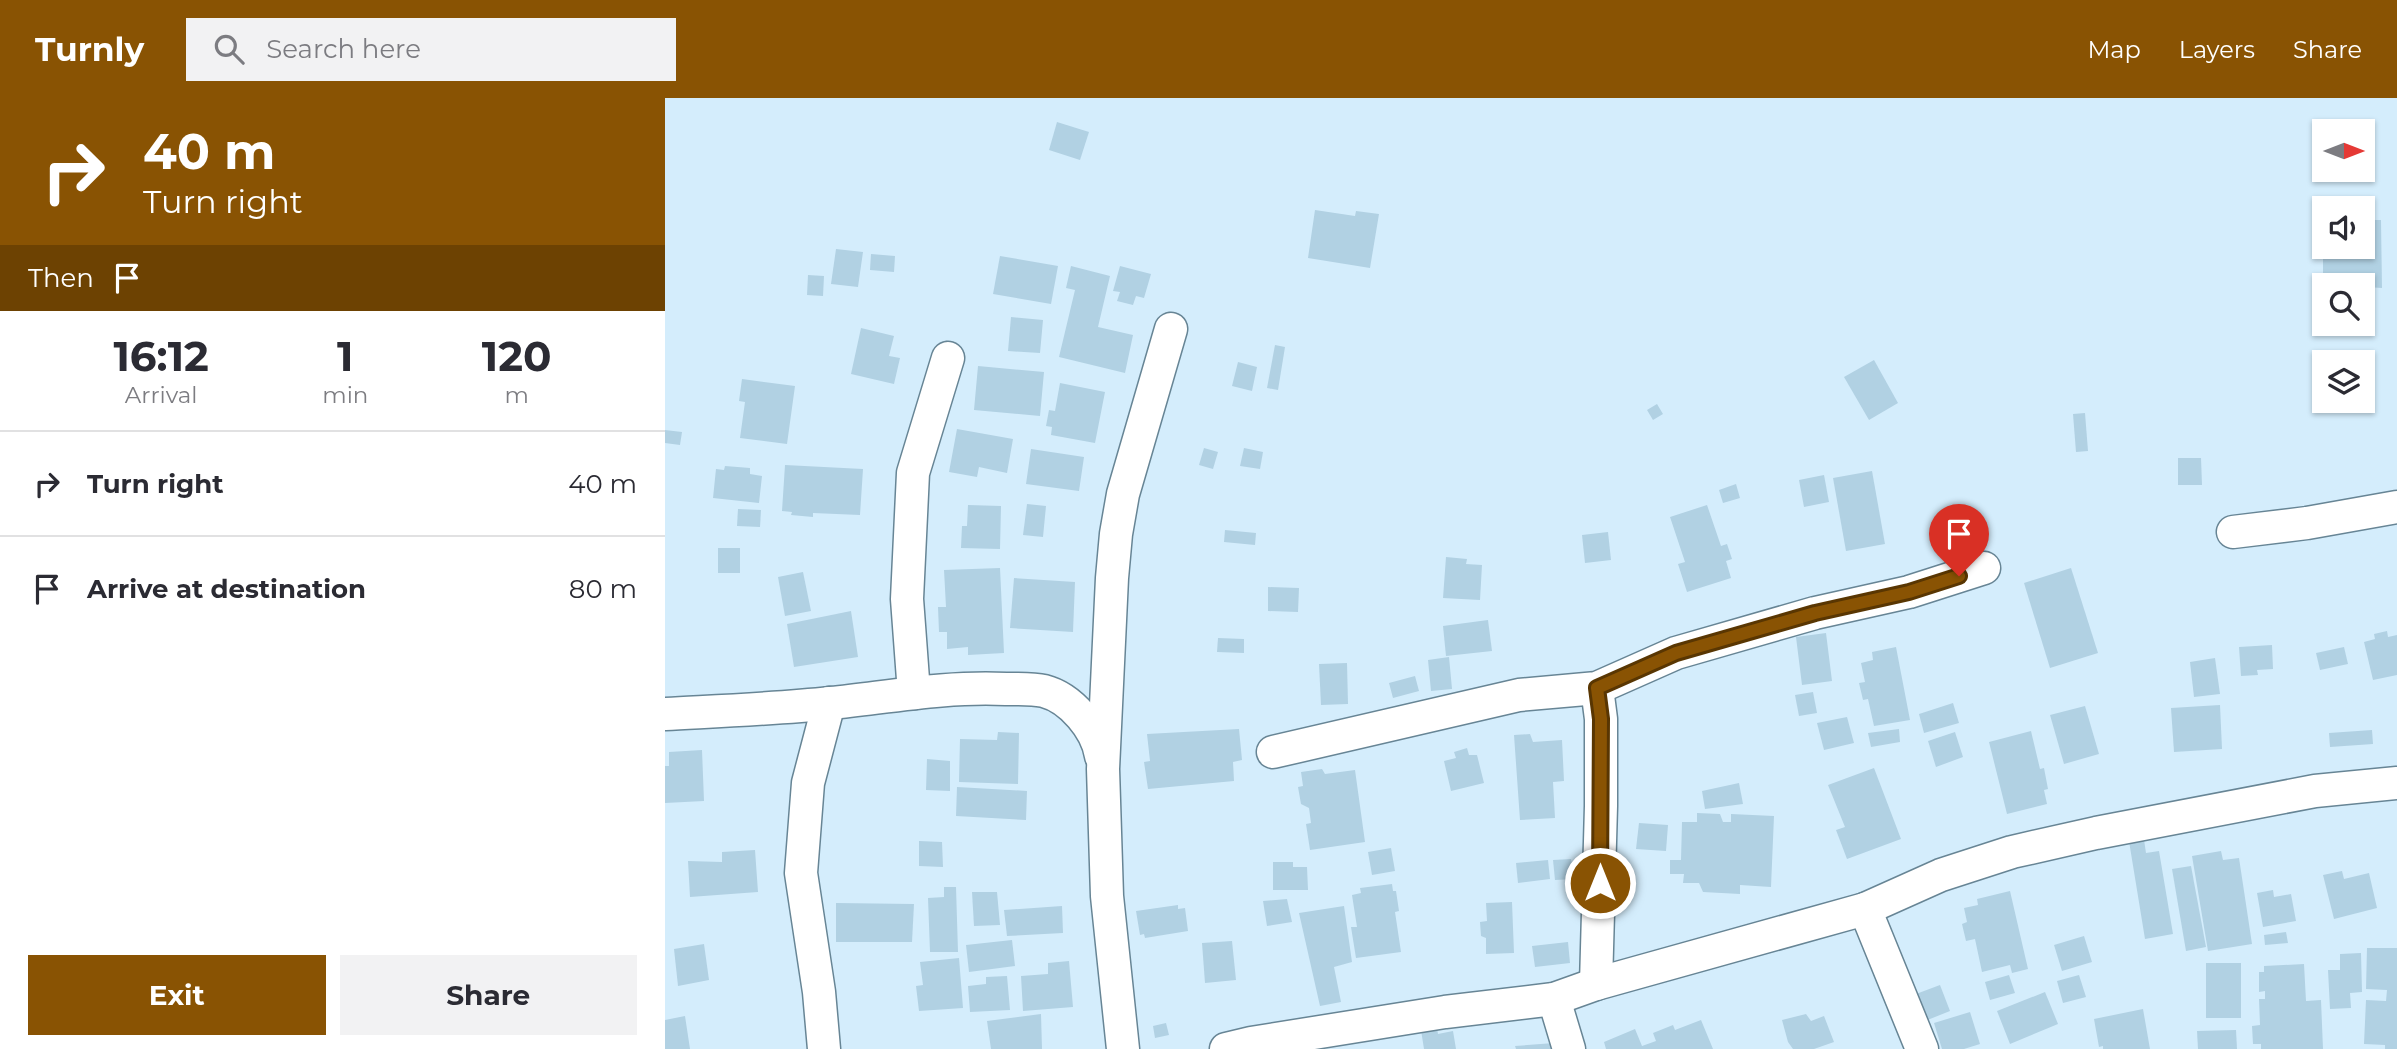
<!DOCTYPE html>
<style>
body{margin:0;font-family:Montserrat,sans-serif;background:#f2f2f3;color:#2b2b33;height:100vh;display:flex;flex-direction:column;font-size:26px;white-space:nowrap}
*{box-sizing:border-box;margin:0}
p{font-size:23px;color:#7c7c81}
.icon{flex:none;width:38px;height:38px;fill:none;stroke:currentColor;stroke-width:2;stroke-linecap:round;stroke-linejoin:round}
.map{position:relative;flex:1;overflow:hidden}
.sheet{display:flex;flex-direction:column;background:#fff;width:665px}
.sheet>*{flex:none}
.hud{background:#895303;color:#fff;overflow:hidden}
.needle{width:46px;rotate:90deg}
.fabs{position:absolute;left:1647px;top:21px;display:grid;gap:14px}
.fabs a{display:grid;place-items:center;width:63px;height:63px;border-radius:0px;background:#fff;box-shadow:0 2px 5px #0004;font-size:35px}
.pin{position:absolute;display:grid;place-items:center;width:60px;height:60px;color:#fff;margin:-72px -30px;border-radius:50% 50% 50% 0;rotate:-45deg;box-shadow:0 0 7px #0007}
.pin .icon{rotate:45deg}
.me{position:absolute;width:77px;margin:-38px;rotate:0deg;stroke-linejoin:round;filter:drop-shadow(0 0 5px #0008)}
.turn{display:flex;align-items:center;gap:24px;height:147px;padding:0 28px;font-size:32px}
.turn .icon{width:91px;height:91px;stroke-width:2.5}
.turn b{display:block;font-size:49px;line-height:60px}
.then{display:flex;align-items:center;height:66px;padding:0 28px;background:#0003;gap:14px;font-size:26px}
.eta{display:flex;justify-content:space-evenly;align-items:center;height:119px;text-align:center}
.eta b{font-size:42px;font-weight:700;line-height:49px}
.cta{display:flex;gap:14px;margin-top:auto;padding:14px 28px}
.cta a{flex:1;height:80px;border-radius:0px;background:#895303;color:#fff;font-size:28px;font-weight:700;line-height:80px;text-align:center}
.cta a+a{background:#f2f2f3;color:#2b2b33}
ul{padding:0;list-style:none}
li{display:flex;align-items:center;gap:21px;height:105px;padding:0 28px;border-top:2px solid #e1e1e2}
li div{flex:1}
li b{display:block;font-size:26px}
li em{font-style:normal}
header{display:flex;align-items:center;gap:42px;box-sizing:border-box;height:98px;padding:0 35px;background:#895303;color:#fff}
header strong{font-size:33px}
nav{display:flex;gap:38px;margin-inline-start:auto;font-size:24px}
.search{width:490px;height:63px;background:#f2f2f3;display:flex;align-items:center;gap:18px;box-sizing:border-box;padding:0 24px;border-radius:0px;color:#7c7c81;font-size:26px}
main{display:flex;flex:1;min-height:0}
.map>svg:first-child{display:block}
</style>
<header>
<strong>Turnly</strong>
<div class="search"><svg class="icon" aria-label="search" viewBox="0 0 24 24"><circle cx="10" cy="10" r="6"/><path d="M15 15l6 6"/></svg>Search here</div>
<nav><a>Map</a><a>Layers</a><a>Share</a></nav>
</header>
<main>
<section class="sheet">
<div class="hud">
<div class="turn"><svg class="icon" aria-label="right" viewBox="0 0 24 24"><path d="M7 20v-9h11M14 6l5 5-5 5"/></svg><div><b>40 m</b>Turn right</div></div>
<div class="then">Then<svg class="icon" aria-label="arrive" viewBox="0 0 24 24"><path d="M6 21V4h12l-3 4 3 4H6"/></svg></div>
</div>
<div class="eta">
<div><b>16:12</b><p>Arrival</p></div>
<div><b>1</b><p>min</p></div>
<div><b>120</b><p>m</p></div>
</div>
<ul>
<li><svg class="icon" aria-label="right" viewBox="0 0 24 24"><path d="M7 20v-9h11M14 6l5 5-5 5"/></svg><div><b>Turn right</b></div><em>40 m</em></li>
<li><svg class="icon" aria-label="arrive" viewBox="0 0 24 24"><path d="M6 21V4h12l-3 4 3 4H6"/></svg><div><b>Arrive at destination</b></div><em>80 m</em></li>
</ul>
<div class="cta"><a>Exit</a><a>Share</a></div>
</section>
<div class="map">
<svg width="1732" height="951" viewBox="0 0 1732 951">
<rect width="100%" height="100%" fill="#d4edfc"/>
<g fill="#b1d1e3">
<path d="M392 24 424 34 415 62 384 52Z"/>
<path d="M650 112 690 118 691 113 714 116 705 170 643 160Z"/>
<path d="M1698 122H1716L1717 190 1673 187V179L1658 180V149H1698Z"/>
<path d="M171 151 198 154 193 189 166 186Z"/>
<path d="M206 156 230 158 229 174 205 172Z"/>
<path d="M335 158 393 168 386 206 328 196Z"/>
<path d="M406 168 445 178 433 229 468 237 460 275 394 259 410 192 401 190Z"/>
<path d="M455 168 486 176 479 200 471 198 468 207 452 203 455 194 448 193Z"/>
<path d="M143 177 159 178 158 198 142 197Z"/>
<path d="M346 219 378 222 375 255 343 253Z"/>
<path d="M196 230 229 238 224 258 235 260 229 286 186 276Z"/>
<path d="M610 247 620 249 613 292 602 290Z"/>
<path d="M1209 262 1233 305 1204 322 1179 279Z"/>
<path d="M573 264 592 269 587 293 567 288Z"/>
<path d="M313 268 379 274 375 318 309 312Z"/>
<path d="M77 281 130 288 122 346 75 340 80 304 74 303Z"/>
<path d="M395 285 440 294 430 345 386 337 387 329 381 328 384 312 390 313Z"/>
<path d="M992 306 998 316 988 322 982 312Z"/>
<path d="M1420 315 1423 353 1411 354 1408 316Z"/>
<path d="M292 331 348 341 342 375 314 369 312 379 284 374Z"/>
<path d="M0 332 17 334 15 347 0 345Z"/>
<path d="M539 350 553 354 548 371 534 367Z"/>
<path d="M579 350 598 354 595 371 575 368Z"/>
<path d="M366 351 419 359 414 393 361 386Z"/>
<path d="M1513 360H1536L1537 387H1513Z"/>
<path d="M120 367 198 371 195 417 148 415V419L126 417 127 414 117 413Z"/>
<path d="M60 368 85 370V376L97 378 94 405 48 400 51 371 59 372Z"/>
<path d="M1207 373 1220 446 1181 453 1168 380Z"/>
<path d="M1159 377 1164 404 1139 409 1134 382Z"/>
<path d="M1071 386 1075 400 1058 405 1054 392Z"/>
<path d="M362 406 381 408 378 439 358 437Z"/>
<path d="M303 407 336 408 335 451 296 450 297 428H302Z"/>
<path d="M1042 407 1056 448 1062 446 1067 461 1061 463 1066 480 1022 494 1013 466 1020 464 1005 419Z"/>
<path d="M73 411 96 412 95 429 72 428Z"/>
<path d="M560 432 591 435 590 447 559 444Z"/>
<path d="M943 434 946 462 920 465 917 437Z"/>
<rect x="53" y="450" width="22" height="25"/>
<path d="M781 459 802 461 801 466 817 467 815 502 778 500Z"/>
<path d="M335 470 339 555 303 557V549L282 551V534H274L273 509H281L279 472Z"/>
<path d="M1406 470 1433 555 1385 570 1359 485Z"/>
<path d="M138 474 146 513 120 518 113 479Z"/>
<path d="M349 480 410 484 408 534 345 530Z"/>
<path d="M603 489 634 490 633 514 603 513Z"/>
<path d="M186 513 193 559 129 569 122 526Z"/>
<path d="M823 522 827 553 781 558 778 528Z"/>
<path d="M1722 533 1723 539 1732 537V577L1708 582 1699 544 1710 541 1709 536Z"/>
<path d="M1161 535 1167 583 1137 587 1131 539Z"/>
<path d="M553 540 579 541V555L552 554Z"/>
<path d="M1607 547 1608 571 1592 572 1593 577 1576 578 1574 549Z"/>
<path d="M1231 549 1245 622 1209 628 1203 601 1198 602 1194 585 1200 584 1196 565 1208 562 1207 554Z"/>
<path d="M1679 549 1683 566 1655 572 1651 555Z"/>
<path d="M784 559 787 591 766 593 763 562Z"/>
<path d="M1550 560 1555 596 1529 599 1525 564Z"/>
<path d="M682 565 683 606 656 607 654 566Z"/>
<path d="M750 578 754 593 728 600 724 585Z"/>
<path d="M1148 594 1152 615 1134 618 1130 597Z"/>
<path d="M1288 605 1294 625 1259 635 1254 616Z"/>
<path d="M1555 607 1557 651 1509 654 1506 610Z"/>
<path d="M1420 608 1434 656 1399 666 1385 617Z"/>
<path d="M1182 619 1189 645 1159 652 1152 625Z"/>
<path d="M574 631 577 662 568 664 569 683 483 691 479 664 485 663 482 636Z"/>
<path d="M1234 631 1235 644 1206 649 1203 635Z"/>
<path d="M1707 632 1708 646 1665 649 1664 635Z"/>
<path d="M1366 633 1375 671 1379 670 1383 691 1379 692 1382 706 1342 716 1324 644Z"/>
<path d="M333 634 354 635 353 686 294 684 295 641 332 642Z"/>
<path d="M1290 634 1298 659 1271 669 1263 643Z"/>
<path d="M865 636 868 644 897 642 899 683 888 684 890 720 855 722 849 637Z"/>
<path d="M802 650 804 657H812L819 685 786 693 779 663 791 660 789 654Z"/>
<path d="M37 652 39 703 0 705V668H4V654Z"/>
<path d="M262 661 285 663V693L261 692Z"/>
<path d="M1209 670 1236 741 1182 761 1171 732 1180 729 1163 687Z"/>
<path d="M657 671 660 676 690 672 700 744 645 752 641 726 646 725 644 710 636 706 633 689 638 688 636 674Z"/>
<path d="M1074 685 1078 706 1040 711 1037 693Z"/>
<path d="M292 689 362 693 361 722 291 718Z"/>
<path d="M1032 715 1055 716 1058 724H1066V716L1109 718 1106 789 1075 787V796L1038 794 1034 785H1018L1019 776H1005V762H1016L1017 724H1032Z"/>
<path d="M974 725 1003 727 1001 753 971 751Z"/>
<path d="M1478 735 1481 755 1494 753 1508 836 1480 841 1463 737Z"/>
<path d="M254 743 277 744 278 769 254 768Z"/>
<path d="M726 750 730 773 707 777 703 754Z"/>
<path d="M90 752 93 794 25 799 23 763 57 764V754Z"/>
<path d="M1556 753 1558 762 1574 760 1587 846 1543 853 1527 758Z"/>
<path d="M906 761 910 781 890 782 888 762Z"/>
<path d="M883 762 885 781 853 785 851 765Z"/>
<path d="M608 764H628V769H642L643 792H608Z"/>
<path d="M1526 768 1541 849 1521 853 1507 771Z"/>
<path d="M1677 773 1679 781 1704 775 1712 810 1669 821 1658 777Z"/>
<path d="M727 786 728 793H731L734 813 730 814 736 854 691 860 686 829H692L687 797 696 795 695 790Z"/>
<path d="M279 789H291L293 854H265L263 800 279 799Z"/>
<path d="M1608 792 1609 799 1626 796 1631 823 1598 829 1592 795Z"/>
<path d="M1345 793 1363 871 1347 875 1345 867 1317 874 1310 841 1301 843 1297 826 1302 824 1299 810 1313 807 1312 801Z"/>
<path d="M307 794H332L335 827 309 828Z"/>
<path d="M622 801 627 824 602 828 598 803Z"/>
<path d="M847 804 849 855 821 856V840L816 838 815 824 822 823 821 805Z"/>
<path d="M171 805 249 806 247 844H171Z"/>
<path d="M513 807V811L520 810 523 833 480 840 479 836 475 837 471 813Z"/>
<path d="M397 808 398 835 342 838 339 812Z"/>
<path d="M679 808 687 864 669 869 676 904 655 908 634 815Z"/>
<path d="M1621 834 1623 845 1600 847 1599 837Z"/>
<path d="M1419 838 1427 864 1397 873 1389 847Z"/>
<path d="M347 842 350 868 304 874 301 847Z"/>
<path d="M567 843 571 882 540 885 537 845Z"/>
<path d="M903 844 905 865 870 869 867 848Z"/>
<path d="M39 846 44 882 13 888 9 851Z"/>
<path d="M1702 850H1732V951H1720V947L1699 946 1701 902 1721 903 1722 892 1701 891Z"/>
<path d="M1696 855 1697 894 1685 895 1686 910 1665 911 1663 872H1675V856Z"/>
<path d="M294 860 298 910 254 913 251 888 258 887 255 864Z"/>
<path d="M404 863 408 909 358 913 356 878 383 876V865Z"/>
<rect x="1541" y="865" width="35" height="55"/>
<path d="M1639 866 1641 903 1656 902 1658 951H1596V946H1588L1587 928 1595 927 1594 901H1600V893L1594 894V874H1599V868Z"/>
<path d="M1344 877 1350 895 1325 902 1320 884Z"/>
<path d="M1414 877 1421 899 1398 905 1392 883Z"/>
<path d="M342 878 345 912 305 914 303 888 321 886V879Z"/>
<path d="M1275 887 1285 913 1260 923 1251 896Z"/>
<path d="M1380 894 1393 926 1345 946 1332 913Z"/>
<path d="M1478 911 1485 951H1438V948L1434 949 1429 921Z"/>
<path d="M1305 914 1315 946 1299 951H1277L1269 925Z"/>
<path d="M376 916 377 951H326L322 923Z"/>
<path d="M1141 916 1146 923 1159 918 1169 944 1149 951H1128L1123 944 1117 922Z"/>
<path d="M20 918 25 951H0V922Z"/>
<path d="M1036 922 1048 951H941L939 944 970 931 977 948 991 943 988 935 1008 927 1010 932Z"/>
<path d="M501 925 504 937 490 940 488 928Z"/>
<path d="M772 930 773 936 788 933 791 951H759L756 932Z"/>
<path d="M1571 932 1572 951H1533L1532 933Z"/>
<path d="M889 945V951H851L850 948Z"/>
</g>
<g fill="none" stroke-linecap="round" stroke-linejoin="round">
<g stroke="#678595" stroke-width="35">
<g id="minor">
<path d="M1568 434 1642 425 1732 409"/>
<path d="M249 595 242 501 248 375 283 260"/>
<path d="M0 616C55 613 111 611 166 605 224 599 282 588 341 591 353 591 367 590 379 593 406 600 432 631 436 658"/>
<path d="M608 654 854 597 932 590 1011 555 1150 515 1244 494 1319 470"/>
<path d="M1200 811 1257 951"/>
<path d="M931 886 936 708V621L932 590"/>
<path d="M889 901 904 951"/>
<path d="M159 951 154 894 136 775 143 685 164 605"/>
<path d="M458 951 442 798 438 671 447 480 451 436 458 396 506 231"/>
<path d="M561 951 586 945 780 914 889 901 931 886 1200 811 1276 777 1347 754 1431 735 1650 693 1732 685"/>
</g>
</g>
<use href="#minor" stroke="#fff" stroke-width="32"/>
</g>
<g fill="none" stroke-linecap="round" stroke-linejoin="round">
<g stroke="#593602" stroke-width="18">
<path id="route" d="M935 785 936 621 932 590 1011 555 1150 515 1244 494 1294 478"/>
</g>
<use href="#route" stroke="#895303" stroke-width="12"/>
</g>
</svg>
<div class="fabs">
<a><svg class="needle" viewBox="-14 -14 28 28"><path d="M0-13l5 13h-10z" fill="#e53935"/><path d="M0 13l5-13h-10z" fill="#7c7c81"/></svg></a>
<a><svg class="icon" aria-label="sound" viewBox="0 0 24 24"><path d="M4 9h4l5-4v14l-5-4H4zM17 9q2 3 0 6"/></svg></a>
<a><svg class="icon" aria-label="search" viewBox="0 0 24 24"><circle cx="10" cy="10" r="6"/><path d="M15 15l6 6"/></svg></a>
<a><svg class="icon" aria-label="layers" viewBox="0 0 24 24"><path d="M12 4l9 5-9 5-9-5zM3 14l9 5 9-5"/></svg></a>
</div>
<div class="pin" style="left:1294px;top:478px;background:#d93025"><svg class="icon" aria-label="arrive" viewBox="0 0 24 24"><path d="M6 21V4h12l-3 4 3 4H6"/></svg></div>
<svg class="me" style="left:935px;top:785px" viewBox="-20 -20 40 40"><circle r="17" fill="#895303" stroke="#fff" stroke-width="3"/><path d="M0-11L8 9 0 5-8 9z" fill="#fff"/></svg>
</div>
</main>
